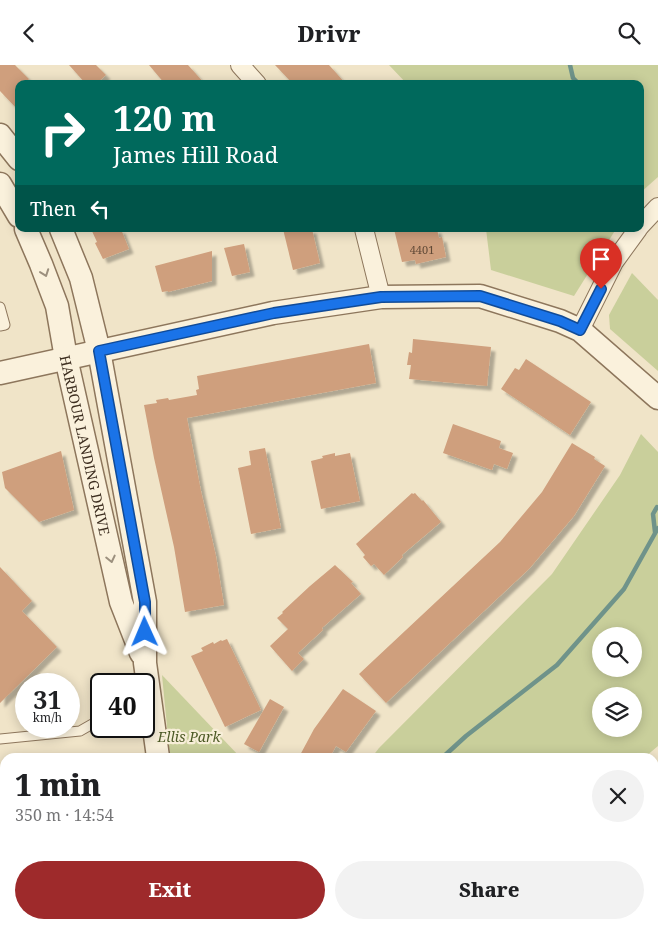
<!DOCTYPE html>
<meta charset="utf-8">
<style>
body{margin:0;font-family:"Noto Serif",serif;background:#f2f2f2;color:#202124;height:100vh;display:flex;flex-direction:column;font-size:19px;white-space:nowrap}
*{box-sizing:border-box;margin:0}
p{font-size:16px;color:#757577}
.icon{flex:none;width:28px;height:28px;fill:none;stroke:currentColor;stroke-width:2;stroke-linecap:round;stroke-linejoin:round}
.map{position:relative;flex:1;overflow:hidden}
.details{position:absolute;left:0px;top:688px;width:659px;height:176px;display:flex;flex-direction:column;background:#fff;border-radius:15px 15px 0 0;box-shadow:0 2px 12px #0003}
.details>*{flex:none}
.hud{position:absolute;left:15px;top:15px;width:629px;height:152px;border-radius:10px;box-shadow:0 2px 12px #0003;background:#00695c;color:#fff;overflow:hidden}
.controls{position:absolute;left:592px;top:562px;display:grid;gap:10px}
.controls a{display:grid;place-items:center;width:50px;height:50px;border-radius:50%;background:#fff;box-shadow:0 2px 12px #0003;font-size:25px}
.speed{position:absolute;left:15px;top:608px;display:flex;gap:10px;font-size:25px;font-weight:700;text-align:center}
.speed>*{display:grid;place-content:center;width:65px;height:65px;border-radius:50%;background:#fff;box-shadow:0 2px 12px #0003;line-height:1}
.speed small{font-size:12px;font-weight:400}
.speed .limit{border:2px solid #111;border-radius:8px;background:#fff;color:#111}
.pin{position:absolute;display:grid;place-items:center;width:42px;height:42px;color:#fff;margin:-51px -21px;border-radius:50% 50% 50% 0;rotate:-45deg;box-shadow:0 0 5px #0007}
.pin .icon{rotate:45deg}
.me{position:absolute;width:55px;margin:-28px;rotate:359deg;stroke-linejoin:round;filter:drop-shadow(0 0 4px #0008)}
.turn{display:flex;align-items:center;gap:18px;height:105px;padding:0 15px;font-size:22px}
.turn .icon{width:65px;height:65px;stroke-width:2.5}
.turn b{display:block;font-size:35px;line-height:42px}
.then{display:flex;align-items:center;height:48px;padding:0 15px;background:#0003;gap:10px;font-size:19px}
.round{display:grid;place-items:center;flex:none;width:52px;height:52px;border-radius:26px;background:#f2f2f2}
.head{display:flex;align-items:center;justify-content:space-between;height:85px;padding:0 15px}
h1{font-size:30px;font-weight:800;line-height:38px}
.action{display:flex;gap:10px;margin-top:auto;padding:10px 15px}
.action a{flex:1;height:58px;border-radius:30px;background:#9e2a2b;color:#fff;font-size:20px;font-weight:800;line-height:58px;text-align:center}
.action a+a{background:#f2f2f2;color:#202124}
header{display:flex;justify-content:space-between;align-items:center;height:65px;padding:0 15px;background:#fff;font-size:22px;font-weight:800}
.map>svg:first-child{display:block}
</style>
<header><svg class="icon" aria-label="back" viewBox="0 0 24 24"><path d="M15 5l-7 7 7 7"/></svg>Drivr<svg class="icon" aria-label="search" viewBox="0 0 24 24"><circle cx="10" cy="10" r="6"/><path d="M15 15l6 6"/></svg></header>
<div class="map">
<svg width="658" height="863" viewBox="0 0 658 863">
<defs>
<filter id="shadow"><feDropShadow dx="4.5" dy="4.5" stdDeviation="1" flood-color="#0004"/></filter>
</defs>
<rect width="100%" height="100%" fill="#f0e4c8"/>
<g fill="#c9cf9b" fill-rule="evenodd">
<path d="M389 0H658V112L640 128V19H407Z"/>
<path d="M486 164H616L574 231 491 205Z"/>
<path d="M632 208 658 235V306L610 264 609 250Z"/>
<path d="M641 369 658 387V681L645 692H372L379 683 552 509 620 410ZM634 571V604H601V571ZM634 631V664H601V631Z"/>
<path d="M162 610 240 692H170Z"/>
<path d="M159 859H505V863H158Z"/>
</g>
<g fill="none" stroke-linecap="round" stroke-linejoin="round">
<g stroke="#6f938a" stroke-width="4.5">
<path d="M570 0 573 13 579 19"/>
<path d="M655 467 653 449 657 442"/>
<path d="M443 692 466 671 557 600 624 524 658 463"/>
<path d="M380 863V859"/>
</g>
</g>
<g fill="#cf9f7d" filter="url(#shadow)">
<path d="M0 0H15L29 14 24 19H19V46L0 26Z"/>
<path d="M69 0H96L106 10 96 19H86Z"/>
<path d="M149 0H188L205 19H165Z"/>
<path d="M275 0H329L346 19H293Z"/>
<path d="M91 164H121L129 184 103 194 95 178 97 177Z"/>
<path d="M283 164H312L320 198 293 205Z"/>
<path d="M394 164H437L439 173 442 172 446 192 416 199 415 195 402 197Z"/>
<path d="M244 179 250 207 232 211 224 183Z"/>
<path d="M212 186V216L168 227V226L162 227 155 201Z"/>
<path d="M413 274 491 282 487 321 409 314 411 300H407L409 287 412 288Z"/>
<path d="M369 279 376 318 187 353 201 426 216 491 224 540 185 547 174 482 154 393 144 340 157 338 156 335 168 333 169 335 197 330 196 325 199 324 197 311Z"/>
<path d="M526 294 591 337 570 370 501 324 515 303 519 305Z"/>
<path d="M453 359 501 376 499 383 513 388 507 404 494 399 492 405 443 388Z"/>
<path d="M572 378 595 392 594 394 605 401 574 451 529 504 386 638 359 609 500 477 542 427Z"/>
<path d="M265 383 281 463 251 469 238 403 251 400 249 386Z"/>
<path d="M61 386 74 445 39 457 5 423 2 407Z"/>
<path d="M335 388V391L350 388 360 436 321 444 311 396 323 393 322 391Z"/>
<path d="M412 428 413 429 415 428 422 436 423 435 441 457 402 490 403 492 384 510 374 499 371 501 363 492 365 490 356 479Z"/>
<path d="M335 500 353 517 351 518 361 529 322 563 323 565 298 588 304 594 292 606 270 581 288 564 277 553 283 548 282 547 310 521Z"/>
<path d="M0 502 32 536 22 546 57 582 0 638Z"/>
<path d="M227 574 261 645 225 662 191 591 203 586 201 583 213 577 214 579 221 575 222 576Z"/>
<path d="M343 624 376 646 346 687 336 681 330 692H299L314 664Z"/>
<path d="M270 634 284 642 259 687 244 679Z"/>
</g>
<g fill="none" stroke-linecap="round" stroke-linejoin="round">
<g stroke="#8d765c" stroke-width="11">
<g id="service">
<path d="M0 242 5 260 0 261"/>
<path d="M0 674 80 666 101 654"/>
</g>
</g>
<g stroke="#8d765c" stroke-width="20">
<g id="minor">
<path d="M240 0 257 19"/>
<path d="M640 161 658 142"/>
<path d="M364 164 381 232"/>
<path d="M580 265 614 197 638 164"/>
<path d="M654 843 658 839"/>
<path d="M633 863 637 859"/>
</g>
</g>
<g stroke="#8d765c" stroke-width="25">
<g id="tertiary">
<path d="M0 70 19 94"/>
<path d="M0 119 19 151"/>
<path id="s1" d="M26 164 41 199 57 241 66 293 121 537 141 588"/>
<path d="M61 164 81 213 99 286 145 537V598L158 692"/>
<path d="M0 308 273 248 381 232 480 231 560 256 580 265 658 333"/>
<path d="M144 863 146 859"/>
</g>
</g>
<use href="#service" stroke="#faf1dc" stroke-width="9"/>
<use href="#minor" stroke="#faf1dc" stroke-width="18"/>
<use href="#tertiary" stroke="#faf1dc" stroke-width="22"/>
</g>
<defs><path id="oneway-chevron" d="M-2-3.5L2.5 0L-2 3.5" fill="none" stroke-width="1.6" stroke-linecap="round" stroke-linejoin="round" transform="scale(1.25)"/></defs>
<g stroke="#9c907e">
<use href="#oneway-chevron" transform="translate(45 208) rotate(70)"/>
<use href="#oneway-chevron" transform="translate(111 494) rotate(77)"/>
</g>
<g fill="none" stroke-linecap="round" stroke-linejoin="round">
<g stroke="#114b97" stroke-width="12">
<path id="route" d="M145 567V537L99 286 274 248 381 232 480 231 560 256 580 265 601 224"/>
</g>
<use href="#route" stroke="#1a73e8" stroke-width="9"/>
</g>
<g text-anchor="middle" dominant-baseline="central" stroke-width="4.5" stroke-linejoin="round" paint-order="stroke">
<g font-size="11" fill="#624a37">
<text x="422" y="184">4401</text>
</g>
<g font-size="14" fill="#3d2e20" stroke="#f7eed8">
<text stroke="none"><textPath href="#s1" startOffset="225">HARBOUR LANDING DRIVE</textPath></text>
</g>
<g font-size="14" font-style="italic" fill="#4d5a26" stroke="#f7eed8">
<text x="189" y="671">Ellis Park</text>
</g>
</g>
</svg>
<div class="controls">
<a><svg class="icon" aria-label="search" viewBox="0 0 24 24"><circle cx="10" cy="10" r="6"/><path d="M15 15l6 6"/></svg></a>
<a><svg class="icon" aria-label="layers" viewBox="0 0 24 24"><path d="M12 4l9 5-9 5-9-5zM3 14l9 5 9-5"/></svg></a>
</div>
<div class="speed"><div>31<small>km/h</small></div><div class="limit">40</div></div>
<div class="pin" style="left:601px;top:224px;background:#d93025"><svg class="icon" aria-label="arrive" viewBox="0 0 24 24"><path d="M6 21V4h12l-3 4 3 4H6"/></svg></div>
<svg class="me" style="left:145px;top:567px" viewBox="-20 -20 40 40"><path d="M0-17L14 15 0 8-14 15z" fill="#1a73e8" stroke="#fff" stroke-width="4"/></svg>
<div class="hud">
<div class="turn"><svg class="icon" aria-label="right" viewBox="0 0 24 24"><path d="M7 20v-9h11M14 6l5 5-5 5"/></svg><div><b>120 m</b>James Hill Road</div></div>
<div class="then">Then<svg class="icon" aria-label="left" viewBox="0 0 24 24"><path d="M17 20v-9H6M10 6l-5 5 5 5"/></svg></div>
</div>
<section class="details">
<div class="head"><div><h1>1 min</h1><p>350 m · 14:54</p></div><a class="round"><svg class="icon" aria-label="close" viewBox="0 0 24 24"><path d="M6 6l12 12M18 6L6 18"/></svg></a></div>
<div class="action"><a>Exit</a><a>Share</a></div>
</section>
</div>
